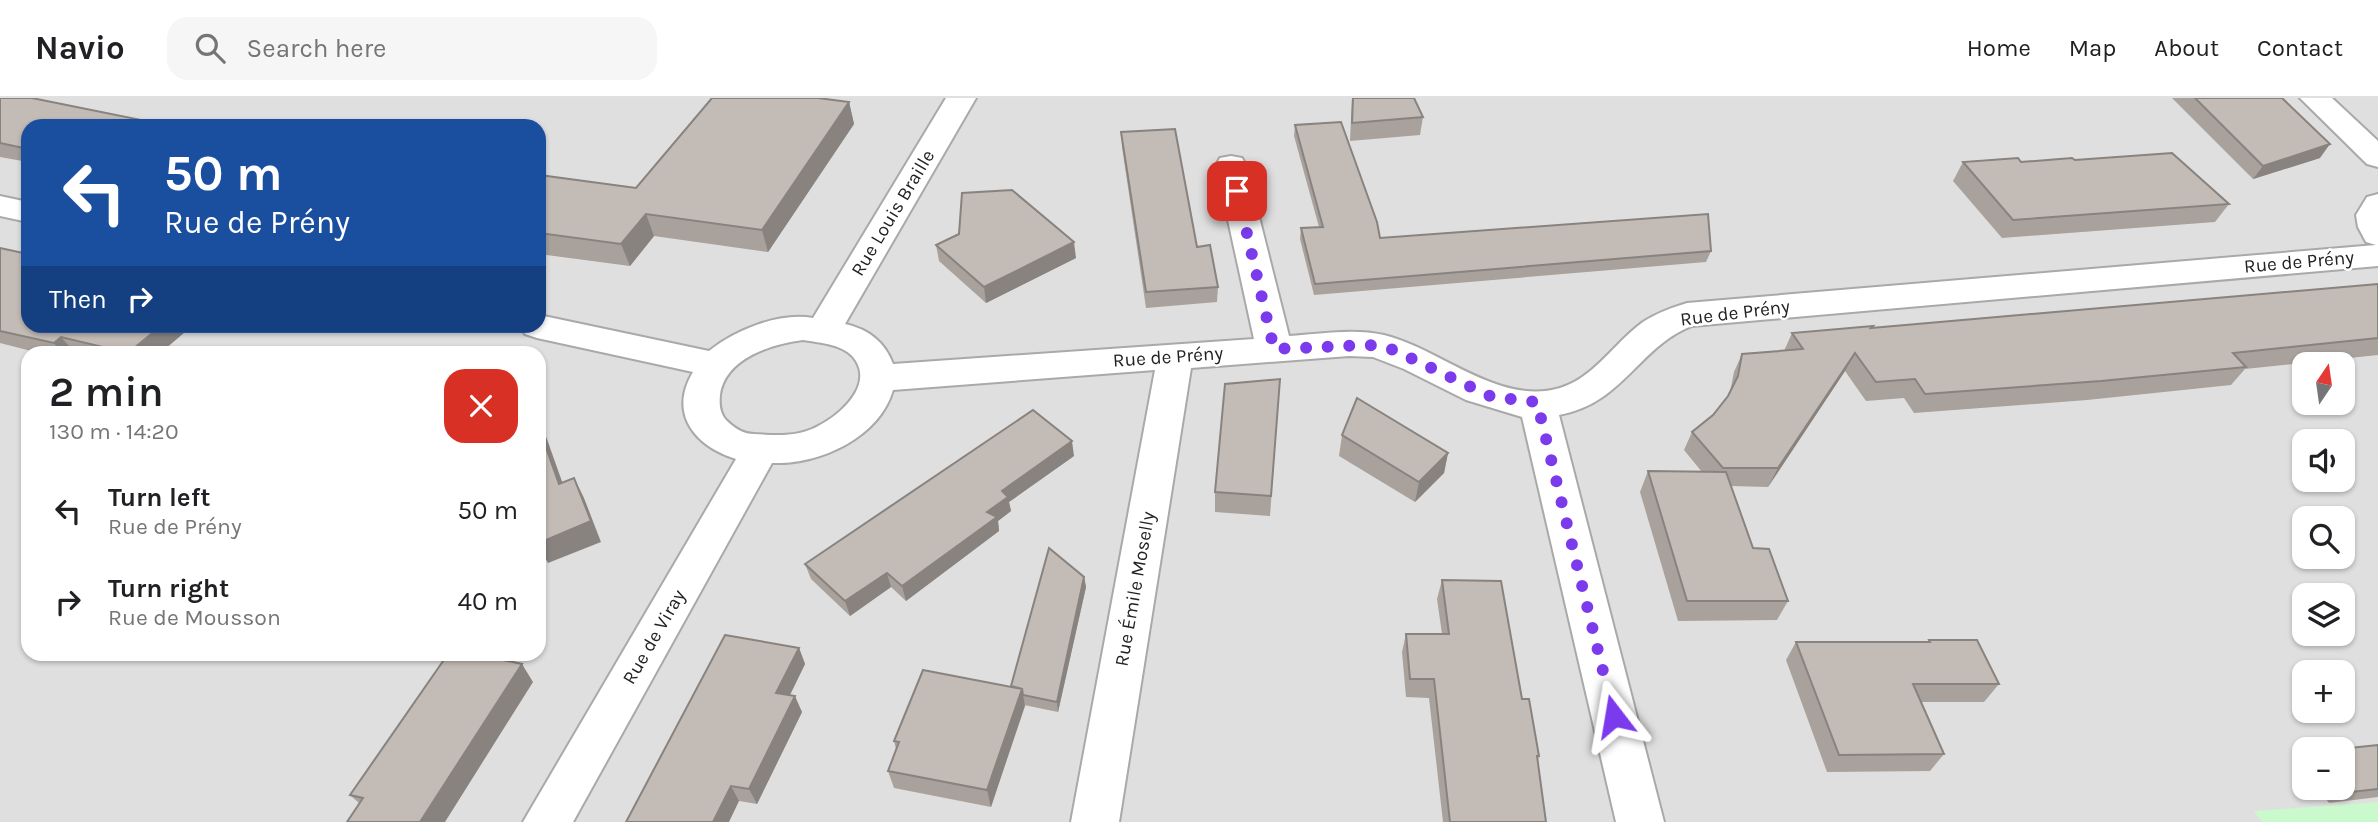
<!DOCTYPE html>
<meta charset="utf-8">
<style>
body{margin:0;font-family:Karla,sans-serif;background:#f6f6f6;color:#202124;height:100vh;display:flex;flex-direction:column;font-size:26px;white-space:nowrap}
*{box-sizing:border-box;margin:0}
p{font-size:23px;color:#757577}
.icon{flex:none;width:38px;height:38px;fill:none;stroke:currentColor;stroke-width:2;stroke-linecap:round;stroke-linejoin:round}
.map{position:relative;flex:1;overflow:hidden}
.details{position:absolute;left:21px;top:248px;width:525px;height:315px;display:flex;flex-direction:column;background:#fff;border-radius:21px;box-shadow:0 2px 5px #0004}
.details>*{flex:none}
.hud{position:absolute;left:21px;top:21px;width:525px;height:214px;border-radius:21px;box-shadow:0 2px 5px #0004;background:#1a4fa0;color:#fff;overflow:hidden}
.needle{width:46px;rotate:13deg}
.fabs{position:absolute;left:2292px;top:254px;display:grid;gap:14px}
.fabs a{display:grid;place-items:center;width:63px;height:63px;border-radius:14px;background:#fff;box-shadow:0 2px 5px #0004;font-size:35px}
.pin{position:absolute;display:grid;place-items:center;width:60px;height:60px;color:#fff;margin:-30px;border-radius:14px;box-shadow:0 4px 10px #0006}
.me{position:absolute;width:77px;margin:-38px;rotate:346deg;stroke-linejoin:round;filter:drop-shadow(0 0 5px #0008)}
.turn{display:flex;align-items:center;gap:24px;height:147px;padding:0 28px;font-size:32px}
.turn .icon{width:91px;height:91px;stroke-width:2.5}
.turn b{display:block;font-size:49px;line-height:60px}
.then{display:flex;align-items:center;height:66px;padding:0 28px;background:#0003;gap:14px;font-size:26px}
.round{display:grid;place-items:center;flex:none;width:74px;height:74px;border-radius:21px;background:#f6f6f6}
.head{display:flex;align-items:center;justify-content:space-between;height:119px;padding:0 28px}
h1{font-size:42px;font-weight:600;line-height:52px}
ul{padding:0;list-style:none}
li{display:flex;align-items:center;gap:21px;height:91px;padding:0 28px}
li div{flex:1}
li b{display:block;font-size:26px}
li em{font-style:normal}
header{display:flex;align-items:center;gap:42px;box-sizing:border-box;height:98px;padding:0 35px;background:#fff;border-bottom:2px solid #e0e0e0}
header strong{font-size:33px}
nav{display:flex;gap:38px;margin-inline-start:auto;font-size:24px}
.search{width:490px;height:63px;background:#f6f6f6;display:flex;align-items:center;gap:18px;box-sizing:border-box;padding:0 24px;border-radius:21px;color:#757577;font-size:26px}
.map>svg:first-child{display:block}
</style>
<header>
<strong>Navio</strong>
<div class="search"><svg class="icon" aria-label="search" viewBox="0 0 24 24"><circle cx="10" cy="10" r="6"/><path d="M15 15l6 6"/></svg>Search here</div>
<nav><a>Home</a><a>Map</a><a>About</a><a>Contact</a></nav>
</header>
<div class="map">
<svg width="2378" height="724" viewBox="0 0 2378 724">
<rect width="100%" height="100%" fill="#f2efe9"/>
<path fill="#e0dfdf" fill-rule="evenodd" d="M0 0H2378V724H0ZM28 28H539V228H28ZM28 256H539V556H28ZM2305 266H2343V304H2305ZM2305 343H2343V382H2305ZM2305 420H2343V458H2305ZM2305 497H2343V536H2305ZM2305 574H2343V612H2305ZM2305 651H2343V690H2305Z"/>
<path fill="#c9f9cc" d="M2378 704V724H2262L2254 713Z"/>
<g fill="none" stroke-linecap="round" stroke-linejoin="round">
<g stroke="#a9a9a9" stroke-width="4">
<g id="minor">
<path d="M946 0H976L845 226C868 231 885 244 893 266L1254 241 1216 67 1220 60 1231 58 1242 60 1246 67 1289 238C1320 236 1354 230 1384 237 1441 251 1499 308 1560 290 1594 280 1615 244 1643 224 1657 215 1671 210 1687 205L2376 147 2366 144 2358 129 2356 117 2367 99 2378 96V168L1692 228C1638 249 1624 305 1559 317L1664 724H1616L1522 319 1466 302 1404 271 1373 259 1349 258 1191 270 1119 724H1071L1155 272 893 292C879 340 819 367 772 365L573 724H523L736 361C695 348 668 316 693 274L537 240 525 236 520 228H539V217L709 253C735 232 779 214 813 220ZM803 242C820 245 846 246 856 263 873 291 835 321 812 331 793 339 774 337 754 336 743 336 734 330 726 322 720 315 719 307 720 297 725 260 772 246 803 242Z"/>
<path d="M2300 0H2332L2378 43V69L2367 66Z"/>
<path d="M0 98 28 104V124L0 118Z"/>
</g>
</g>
<use href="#minor" fill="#fff" fill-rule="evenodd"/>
</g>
<g fill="#a8a19c">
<path d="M0 0 28 28V64L0 59Z"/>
<path d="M1352 0H1414L1423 19 1420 37 1350 43Z"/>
<path d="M2172 0H2282L2320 60 2253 81Z"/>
<path d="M849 4 854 26 768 154 654 138 630 168 539 156V77L636 90Z"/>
<path d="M1295 27 1380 140 1711 153 1706 164 1314 197 1300 141 1301 130 1319 129 1294 38Z"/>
<path d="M1121 34 1197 149 1218 189 1217 204 1146 210 1122 49Z"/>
<path d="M2075 62 2229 106 2215 124 2002 140 1953 83 1963 64Z"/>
<path d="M959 136 1076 160 986 205 939 163 936 147Z"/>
<path d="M0 150 28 228H192L159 256H43L0 245Z"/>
<path d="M2378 186V257L2245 271 2231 287 2087 302 1914 315 1904 300 1866 303 1845 273 1768 389 1731 388 1753 450 1788 503 1777 522 1678 523 1640 394 1648 373 1702 374 1684 352 1692 334 1713 317 1728 298 1730 294 1734 274 1742 256 1784 253 1792 235 1872 230Z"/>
<path d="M1280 281 1270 418 1215 414V394Z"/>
<path d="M1342 337 1448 355 1444 375 1415 404 1339 358Z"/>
<path d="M1074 358 1009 404 1011 413 998 423 999 433 906 503 891 489 850 518 811 481 805 466Z"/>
<path d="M1084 479 1086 489 1058 614 1024 607 991 709 894 690 888 673 896 651 894 643 1011 588Z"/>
<path d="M1442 482 1522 601 1539 658 1538 662 1546 724H1443L1429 600 1406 599 1402 554 1406 536H1442L1437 501Z"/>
<path d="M1929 542 1999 586 1984 604H1921L1944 656 1930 673 1827 674 1786 562 1796 544H1927Z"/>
<path d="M799 550 805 566 790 597 802 614 757 706 739 703 626 724Z"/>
<path d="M533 584 359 705 350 697Z"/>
<path d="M2378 647V699L2329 705 2317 690H2343Z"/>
<path d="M2305 659V674L2298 665Z"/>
</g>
<g fill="#88837f">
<path d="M849 4 854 26 768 154 762 132Z"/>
<path d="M2330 46 2320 60 2253 81 2263 68Z"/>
<path d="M646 116 654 138 630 168 621 146Z"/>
<path d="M1074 144 1076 160 986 205 984 189Z"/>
<path d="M161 228H192L159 256H128Z"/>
<path d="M61 239 75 255 62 256 54 245Z"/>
<path d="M1855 255 1845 273 1768 389 1778 370Z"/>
<path d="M539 323 543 330 570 406 559 386 539 330Z"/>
<path d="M1072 343 1074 358 1009 404 1011 413 998 423 999 433 906 503 902 488 987 414 1002 393Z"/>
<path d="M1448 355 1444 375 1415 404 1419 384Z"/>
<path d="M574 380 584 400 601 444 548 465 539 449V445Z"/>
<path d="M887 475 891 489 850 518 845 503Z"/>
<path d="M1084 479 1086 489 1058 614 1057 604Z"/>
<path d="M799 550 805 566 783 611 776 595Z"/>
<path d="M522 566 533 584 445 724H420Z"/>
<path d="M1022 591 1025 608 991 709 987 692Z"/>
<path d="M795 598 802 614 757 706 749 691Z"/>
<path d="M731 688 739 703 729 724H713Z"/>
</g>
<g fill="#c3bbb5" stroke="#88837f" stroke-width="2">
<path d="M0 0H32L151 24 146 28H28V51L0 45Z"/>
<path d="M712 0H818L849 4 762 132 646 116 621 146 539 135V77L636 90Z"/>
<path d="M1353 0H1414L1423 19 1352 25Z"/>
<path d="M2195 0H2282L2330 46 2263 68Z"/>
<path d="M1341 24 1377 124 1380 140 1708 116 1711 153 1315 186 1301 130 1323 129 1295 27Z"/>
<path d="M1175 31 1197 149 1210 147 1218 189 1146 194 1121 34Z"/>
<path d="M2172 55 2229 106 2013 122 1963 64 2018 60 2021 64 2072 60 2075 62Z"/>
<path d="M1012 92 1074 144 984 189 936 147 959 136 962 95Z"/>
<path d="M0 150 28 156V228H161L128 255 61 239 54 245 0 233Z"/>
<path d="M2378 186V240L2233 255 2246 269 2101 283 1925 296 1915 281 1876 284 1855 255 1778 370H1723L1692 334 1713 317 1728 298 1738 278 1742 256 1803 251 1792 235 1873 228 1871 230Z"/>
<path d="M1280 281 1271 398 1215 394 1225 286Z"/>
<path d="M1357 300 1448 355 1419 384 1342 337Z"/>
<path d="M1033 312 1072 343 1002 393 1008 399 987 414 997 419 902 488 887 475 845 503 805 466Z"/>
<path d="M539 330 559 386 574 380 591 423 539 445Z"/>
<path d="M1648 373 1726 374 1753 450 1769 451 1788 503H1687Z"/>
<path d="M1049 450 1084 479 1057 604 1023 597 1022 591 1011 588Z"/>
<path d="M1442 482 1501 483 1522 601H1529L1539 658H1537L1546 724H1450L1434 581H1410L1406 536H1449Z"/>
<path d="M725 537 799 550 776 595 795 598 749 691 731 688 713 724H626Z"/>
<path d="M1929 542H1977L1999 586H1913L1944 656 1839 657 1796 544H1930Z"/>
<path d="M448 556H476L522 566 420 724H347L363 700 350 697Z"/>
<path d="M923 572 1022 591 987 692 888 673 899 644 894 643Z"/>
<path d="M2378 647V691L2342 695 2337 690H2343V651H2340Z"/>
</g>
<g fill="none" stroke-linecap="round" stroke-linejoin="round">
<path stroke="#7c3aed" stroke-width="12" stroke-dasharray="0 21.6" d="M1237 93 1274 251 1370 247 1394 252 1492 299 1537 304 1614 618"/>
</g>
<g text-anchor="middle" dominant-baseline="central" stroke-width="5" stroke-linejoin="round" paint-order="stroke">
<g font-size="19" fill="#222" stroke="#fff">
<text transform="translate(893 115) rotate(-59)">Rue Louis Braille</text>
<text transform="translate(2299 164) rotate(-5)">Rue de Prény</text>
<text transform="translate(1735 215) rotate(-7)">Rue de Prény</text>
<text transform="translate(1168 259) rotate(-4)">Rue de Prény</text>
<text transform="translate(1135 491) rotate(-80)">Rue Émile Moselly</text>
<text transform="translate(654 539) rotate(-60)">Rue de Viray</text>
</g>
</g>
</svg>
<div class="fabs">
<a><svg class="needle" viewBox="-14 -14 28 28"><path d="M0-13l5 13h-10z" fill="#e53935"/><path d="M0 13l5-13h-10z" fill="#757577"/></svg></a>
<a><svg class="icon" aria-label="sound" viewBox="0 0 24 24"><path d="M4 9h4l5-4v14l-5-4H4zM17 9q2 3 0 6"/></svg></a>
<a><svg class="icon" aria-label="search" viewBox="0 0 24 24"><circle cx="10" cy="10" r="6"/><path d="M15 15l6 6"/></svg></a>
<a><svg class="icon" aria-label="layers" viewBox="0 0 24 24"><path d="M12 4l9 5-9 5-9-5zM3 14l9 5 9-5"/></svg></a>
<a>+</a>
<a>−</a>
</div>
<div class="pin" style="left:1237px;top:93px;background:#d93025"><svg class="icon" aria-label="arrive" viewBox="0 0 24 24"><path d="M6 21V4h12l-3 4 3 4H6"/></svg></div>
<svg class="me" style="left:1614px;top:618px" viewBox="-20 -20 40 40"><path d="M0-17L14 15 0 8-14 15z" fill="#7c3aed" stroke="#fff" stroke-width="4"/></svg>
<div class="hud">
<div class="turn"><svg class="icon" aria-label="left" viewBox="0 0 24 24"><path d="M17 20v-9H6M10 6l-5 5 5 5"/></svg><div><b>50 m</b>Rue de Prény</div></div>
<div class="then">Then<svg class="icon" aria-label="right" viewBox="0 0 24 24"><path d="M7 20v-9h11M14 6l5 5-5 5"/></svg></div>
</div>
<section class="details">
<div class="head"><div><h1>2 min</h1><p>130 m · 14:20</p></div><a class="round" style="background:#d93025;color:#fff"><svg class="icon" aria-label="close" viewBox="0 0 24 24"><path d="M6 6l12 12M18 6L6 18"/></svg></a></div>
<ul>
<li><svg class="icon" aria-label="left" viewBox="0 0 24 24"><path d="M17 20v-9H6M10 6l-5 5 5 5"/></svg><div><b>Turn left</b><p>Rue de Prény</p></div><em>50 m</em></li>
<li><svg class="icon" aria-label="right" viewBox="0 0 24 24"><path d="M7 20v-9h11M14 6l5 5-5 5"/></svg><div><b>Turn right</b><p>Rue de Mousson</p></div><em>40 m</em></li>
</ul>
</section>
</div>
